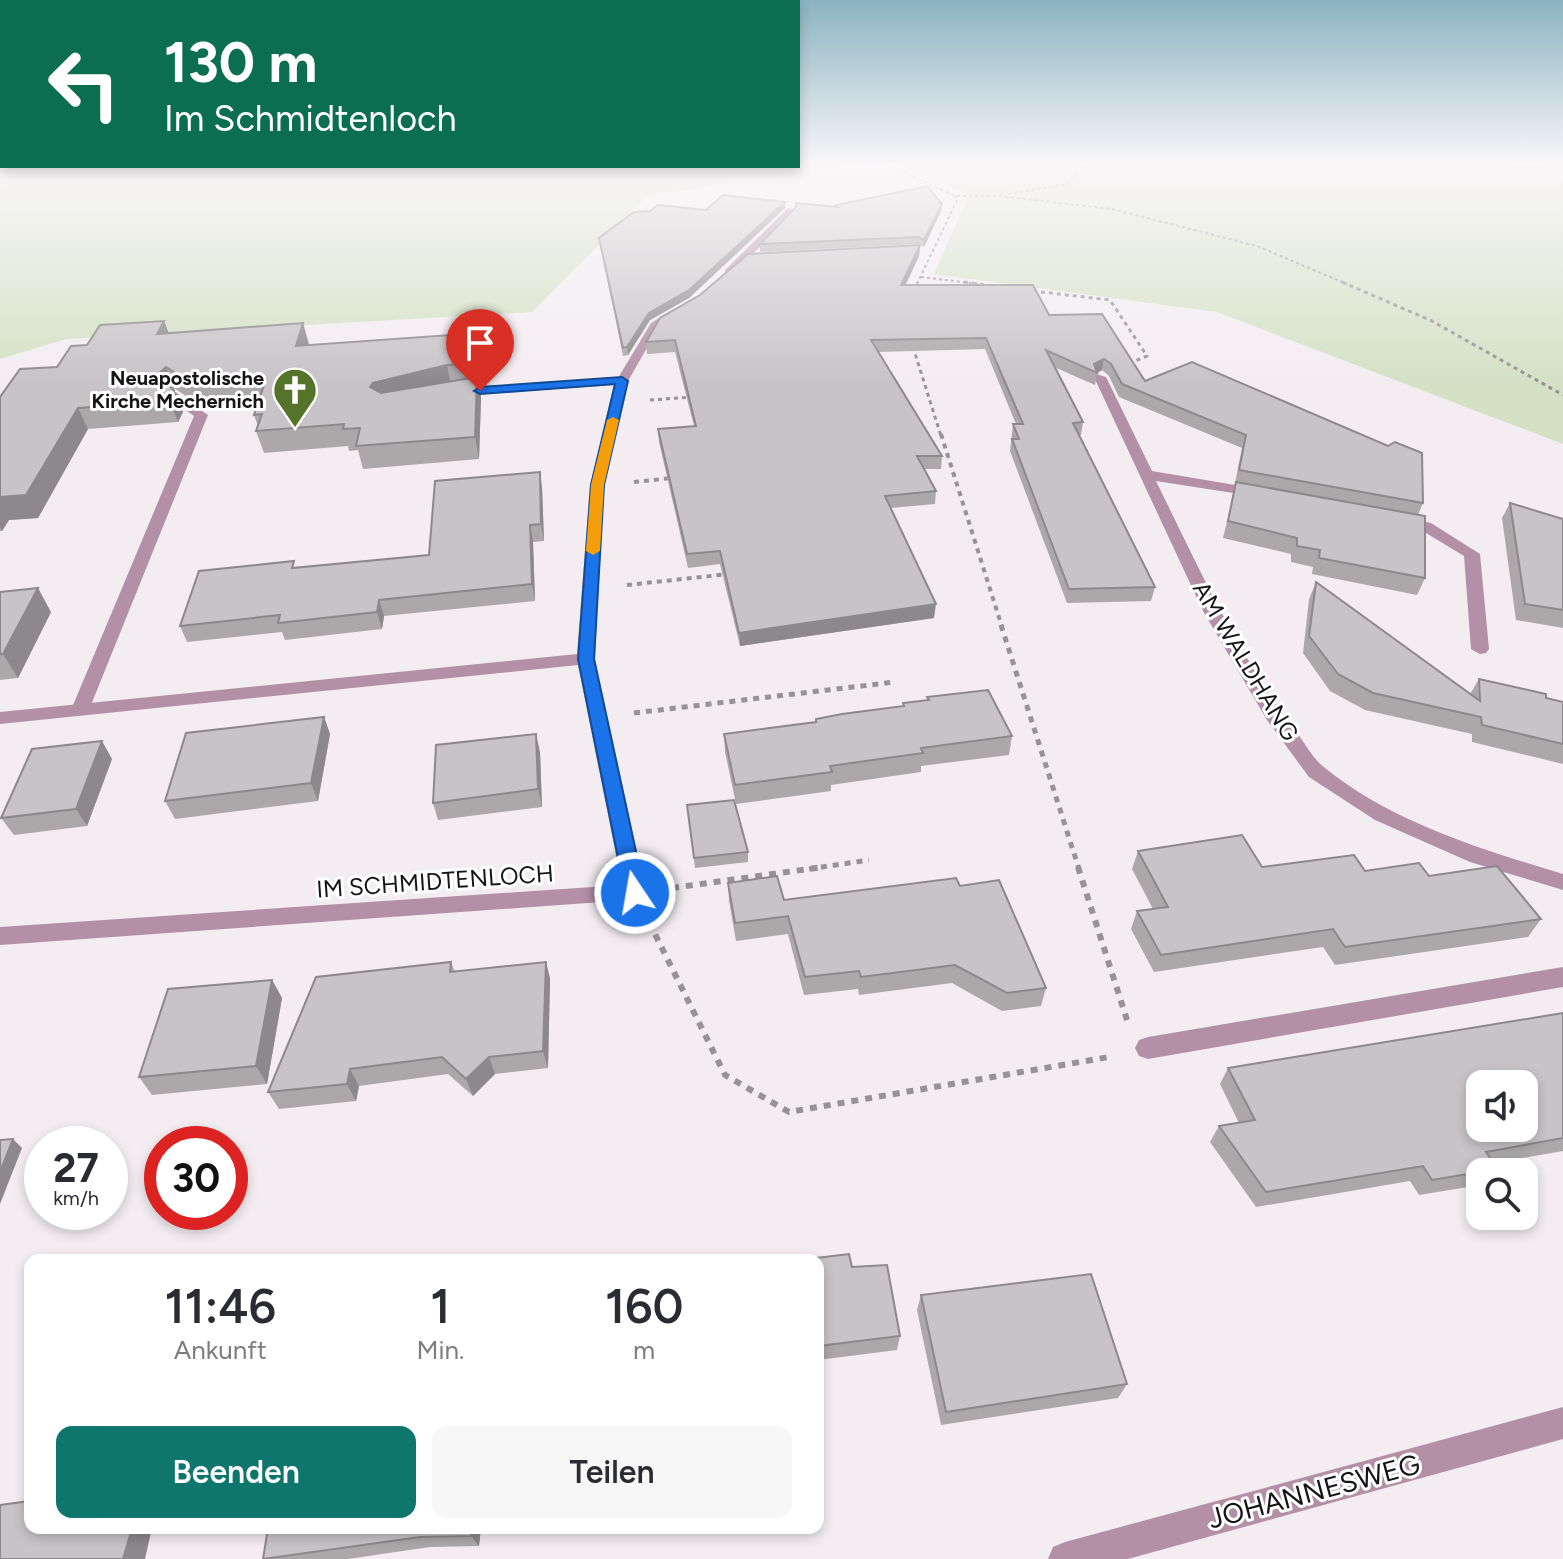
<!DOCTYPE html>
<html lang="de">
<style>
body{margin:0;font-family:Figtree,sans-serif;background:#f7f7f7;color:#2b2b33;height:100vh;display:flex;flex-direction:column;font-size:30px;white-space:nowrap}
*{box-sizing:border-box;margin:0}
p{font-size:26px;color:#7c7c81}
.icon{flex:none;width:44px;height:44px;fill:none;stroke:currentColor;stroke-width:2;stroke-linecap:round;stroke-linejoin:round}
.map{position:relative;flex:1;overflow:hidden}
.sheet{position:absolute;left:24px;top:1254px;width:800px;height:280px;display:flex;flex-direction:column;background:#fff;border-radius:16px;box-shadow:0 4px 12px #0003}
.sheet>*{flex:none}
.top-card{position:absolute;left:0px;top:0px;width:800px;height:168px;box-shadow:0 4px 12px #0003;background:#0b6e4f;color:#fff;overflow:hidden}
.tools{position:absolute;left:1466px;top:1070px;display:grid;gap:16px}
.tools a{display:grid;place-items:center;width:72px;height:72px;border-radius:16px;background:#fff;box-shadow:0 4px 12px #0003;font-size:40px}
.speed{position:absolute;left:24px;top:1126px;display:flex;gap:16px;font-size:40px;font-weight:700;text-align:center}
.speed>*{display:grid;place-content:center;width:104px;height:104px;border-radius:50%;background:#fff;box-shadow:0 4px 12px #0003;line-height:1}
.speed small{font-size:20px;font-weight:400}
.speed .limit{border:12px solid #d22;background:#fff;color:#111}
.pin{position:absolute;display:grid;place-items:center;width:68px;height:68px;color:#fff;margin:-82px -34px;border-radius:50% 50% 50% 0;rotate:-45deg;box-shadow:0 0 8px #0007}
.pin .icon{rotate:45deg}
.me{position:absolute;width:88px;margin:-44px;rotate:348deg;stroke-linejoin:round;filter:drop-shadow(0 0 6px #0008)}
.turn{display:flex;align-items:center;gap:28px;height:168px;padding:0 32px;font-size:36px}
.turn .icon{width:104px;height:104px;stroke-width:2.5}
.turn b{display:block;font-size:56px;line-height:68px}
.eta{display:flex;justify-content:space-evenly;align-items:center;height:136px;text-align:center}
.eta b{font-size:48px;font-weight:600;line-height:56px}
.cta{display:flex;gap:16px;margin-top:auto;padding:16px 32px}
.cta a{flex:1;height:92px;border-radius:16px;background:#0f766e;color:#fff;font-size:32px;font-weight:600;line-height:92px;text-align:center}
.cta a+a{background:#f7f7f7;color:#2b2b33}
.map>svg:first-child{display:block}
</style>
<div class="map">
<svg width="1563" height="1559" viewBox="0 0 1563 1559">
<rect width="100%" height="100%" fill="#f3edf1"/>
<g fill="#d4e1c5">
<path d="M0 164 798 166 862 164 647 196 532 312 66 339 0 359Z"/>
<path d="M898 164H1563V444L1217 312 934 274 969 195Z"/>
</g>
<g fill="none" stroke-linecap="round" stroke-linejoin="round">
<g stroke="#969295" stroke-width="2" stroke-dasharray="3 3" stroke-linecap="butt">
<path d="M886 164 955 196H1000L1112 209 1257 246 1347 284"/>
<path d="M1478 164 1563 170"/>
<path d="M0 172 25 166"/>
<path d="M1008 194 1067 184 1083 168 1101 164"/>
<path d="M921 277 979 284"/>
<path d="M917 284 958 198 955 196"/>
</g>
<g stroke="#969295" stroke-width="3" stroke-dasharray="4 4" stroke-linecap="butt">
<path d="M964 282 992 286"/>
<path d="M1342 282 1432 321 1563 395"/>
<path d="M915 289 918 282"/>
<path d="M1033 291 1110 300 1147 356 1130 363"/>
<path d="M913 347 941 436"/>
<path d="M650 400 692 397"/>
</g>
<g stroke="#969295" stroke-width="4" stroke-dasharray="5 5" stroke-linecap="butt">
<path d="M941 434 1002 627"/>
<path d="M634 482 672 478"/>
<path d="M627 585 729 574"/>
</g>
<g stroke="#969295" stroke-width="5" stroke-dasharray="6 6" stroke-linecap="butt">
<path d="M1001 625 1079 869"/>
<path d="M634 713 895 682"/>
<path d="M809 869 869 860"/>
</g>
<g stroke="#969295" stroke-width="6" stroke-dasharray="7 7" stroke-linecap="butt">
<path d="M1078 867 1127 1020"/>
<path d="M672 888 823 867"/>
<path d="M649 922 725 1075 789 1112 1109 1057"/>
</g>
<path fill="#b490a7" fill-rule="evenodd" d="M174 391 208 415 89 710 87 714H73L71 710 194 416 169 398 168 395Z"/>
<g fill="#b490a7" fill-rule="evenodd">
<path d="M788 208 796 210 733 274H725V270Z"/>
<path d="M674 309 684 311 659 327 628 381 604 485 595 659 646 893 643 899 0 945V927L622 885 578 665 0 724V712L577 654 590 485 615 385 454 396 448 392 454 388 618 378 651 323Z"/>
<path d="M1096 374 1106 377 1152 471 1259 489 1266 493 1259 497 1156 481C1198 566 1237 654 1295 730 1304 742 1313 759 1325 768 1393 823 1481 849 1563 874V890L1470 862 1375 820 1309 777 1267 720 1203 611 1094 377Z"/>
<path d="M1400 516 1431 523 1480 554 1489 649 1486 653 1480 654 1471 649 1464 556 1421 530 1395 524 1392 521Z"/>
<path d="M1563 967V987L1148 1059 1139 1056 1135 1048 1139 1040 1148 1037Z"/>
<path d="M1563 1407V1439L1128 1559H1048L1053 1547 1065 1542Z"/>
</g>
</g>
<g fill="#aca8aa">
<path d="M942 204 941 211 924 247 920 245 919 256 905 285 1049 315 1145 381 1423 503 1418 515 1425 578 1417 595 1312 574 1313 567 1291 562V554L1223 538 1236 483H1235L1242 448 1119 397 1109 376 1102 370 1097 373 1095 385 1054 367 1083 422 1081 435H1079L1155 587 1151 601 1067 603 1010 451 1013 424H1016L985 349 878 352 942 456 941 469H924L936 491 935 504 890 508 934 618 740 646 720 564 688 568 659 442 658 429 694 426 675 352 647 354 646 342 920 245 918 244 760 252V244L836 207V205Z"/>
<path d="M785 208 689 298 650 320 628 355 623 356 599 238 706 210Z"/>
<path d="M164 321 168 333 303 323 308 345 482 353 481 384H478L481 398 479 459 363 469 358 450 349 451 348 446 264 453 256 431 258 426 254 415 259 401 201 406 174 388 173 389 183 412 178 422 88 429 38 518 9 520 2 531H0V397L57 367 87 345Z"/>
<path d="M542 488 544 541 533 542 535 601 384 616 382 629 285 640 282 632 187 642 180 626 296 568 429 555Z"/>
<path d="M1510 503 1563 519V628L1516 620 1502 518Z"/>
<path d="M1316 582 1470 694 1479 679 1563 702V764L1472 742V734L1365 710 1330 691 1303 653 1309 599Z"/>
<path d="M0 592 51 612 18 678 0 680Z"/>
<path d="M927 697 1012 736 1009 755 921 766V772L831 785V791L736 804 725 752 724 734 816 722 903 706V703L927 700Z"/>
<path d="M324 717 330 734 318 801 175 819 165 801Z"/>
<path d="M540 752 542 807 438 820 433 803Z"/>
<path d="M112 759 87 826 14 835 1 818Z"/>
<path d="M687 805 748 852V862L695 868Z"/>
<path d="M1138 851 1262 867 1365 871 1429 876 1541 919 1528 937 1335 965 1323 947 1154 972 1131 929 1137 911 1153 909 1132 869Z"/>
<path d="M728 883 784 900 960 886 1046 988 1041 1006 1002 1011 952 983 859 995 858 989 804 995 788 934 736 941 729 901Z"/>
<path d="M451 962 455 972 546 962 550 979 548 1068 495 1074 473 1096 448 1074 359 1086 356 1101 279 1109 268 1092Z"/>
<path d="M272 980 282 998 267 1084 152 1095 139 1077Z"/>
<path d="M1563 1013V1151L1494 1163 1498 1169 1495 1172H1480V1185L1419 1195 1410 1181 1256 1207 1210 1142 1219 1126 1239 1123 1220 1084 1228 1068Z"/>
<path d="M818 1260 852 1267 900 1336 897 1350 818 1360Z"/>
<path d="M921 1295 1127 1384 1118 1398 941 1425 917 1310Z"/>
<path d="M481 1528 479 1546 430 1547 348 1559H263Z"/>
</g>
<g fill="#8c888b">
<path d="M785 202V208L689 298 650 320 628 355 627 347 649 313Z"/>
<path d="M942 204 941 211 924 247V240Z"/>
<path d="M920 245 919 256 900 297 901 285Z"/>
<path d="M164 321 172 341 157 334Z"/>
<path d="M303 323 309 344 302 366 296 346Z"/>
<path d="M478 333 482 353 481 384 477 363Z"/>
<path d="M1104 359 1102 370 1097 373 1094 364Z"/>
<path d="M447 365 451 386 378 404 370 387 373 383Z"/>
<path d="M166 367 174 388 165 396 157 375Z"/>
<path d="M477 377 481 398 479 459 475 437Z"/>
<path d="M174 390 183 412 178 422 170 401Z"/>
<path d="M78 408 88 429 38 518 9 520 2 531 0 527V497Z"/>
<path d="M540 472 542 488 544 541 541 524Z"/>
<path d="M530 525 533 542 535 601 532 584Z"/>
<path d="M38 588 51 612 18 678 3 654Z"/>
<path d="M379 600 384 616 382 629 377 612Z"/>
<path d="M936 604 934 618 740 646 739 633Z"/>
<path d="M324 717 330 734 318 801 311 783Z"/>
<path d="M536 734 540 752 542 807 538 789Z"/>
<path d="M102 741 112 759 87 826 76 809Z"/>
<path d="M546 962 550 979 548 1068 543 1051Z"/>
<path d="M272 980 282 998 267 1084 256 1066Z"/>
<path d="M489 1057 495 1074 473 1096 466 1079Z"/>
<path d="M350 1069 359 1086 356 1101 347 1084Z"/>
<path d="M13 1139 22 1148 0 1204V1172Z"/>
<path d="M132 1528H152L145 1559H123Z"/>
<path d="M472 1528H481L479 1546 471 1536Z"/>
</g>
<g fill="#c8c3c6" stroke="#8c888b" stroke-width="2" fill-rule="evenodd">
<path d="M927 186 942 204 924 240 918 237 760 244 796 207V203L838 207 836 205Z"/>
<path d="M723 195 785 202 689 290 649 313 627 347 623 348 599 238 634 212 650 211 658 205 706 210Z"/>
<path d="M920 245 901 285H1033L1049 315 1102 314 1145 381 1192 362 1388 446 1395 442 1422 453 1423 503 1239 470 1246 435 1122 384 1111 364 1104 359 1094 364 1097 373 1046 350 1083 422 1073 423 1155 587 1069 589 1012 439H1019L1013 424H1023L986 338 871 340 942 456H917L936 491 885 496 936 604 739 633 720 551 687 554 658 429 696 426 675 340 646 342 660 318 700 295 748 254Z"/>
<path d="M164 321 157 334 303 323 296 346 478 333 477 363 447 365 373 383 370 387 381 393 477 377 475 437 356 446 360 428 343 429 344 424 256 431 262 414 254 415 266 379 193 385 166 367 157 375 174 390 170 401 78 408 26 495 0 497V397L20 369 57 367 71 346 87 345 100 325Z"/>
<path d="M540 472 541 524 530 525 532 584 379 600 377 612 278 623 280 615 180 626 199 571 294 561 292 568 429 555 435 481Z"/>
<path d="M1236 482 1425 516V578L1319 558 1320 550 1297 546V538L1228 521Z"/>
<path d="M1510 503 1563 519V610L1525 604Z"/>
<path d="M1316 582 1480 701 1479 679 1546 694V698L1563 702V744L1482 725 1481 717 1373 693 1338 674 1309 636Z"/>
<path d="M38 588 3 654H0V592Z"/>
<path d="M988 690 1012 736 921 748 923 753 830 766 832 772 735 785 724 734 816 722V719L842 714 904 706 903 703 929 700 927 697Z"/>
<path d="M324 717 311 783 165 801 186 733Z"/>
<path d="M536 734 538 789 433 803 436 745Z"/>
<path d="M102 741 76 809 1 818 32 749Z"/>
<path d="M734 800 748 852 694 858 687 805Z"/>
<path d="M1242 835 1262 867 1354 855 1365 871 1419 863 1429 876 1497 866 1541 919 1345 947 1333 929 1161 955 1137 911 1168 907 1138 851Z"/>
<path d="M777 876 784 900 956 878 960 886 999 880 1046 988 1007 993 955 965 861 977 859 971 805 977 788 916 735 923 728 883Z"/>
<path d="M451 962 450 972 546 962 543 1051 489 1057 466 1079 442 1057 350 1069 347 1084 268 1092 316 977Z"/>
<path d="M272 980 256 1066 139 1077 168 989Z"/>
<path d="M1563 1013V1138L1486 1152 1498 1169 1432 1180 1423 1166 1266 1192 1219 1126 1255 1120 1228 1068ZM1480 1084H1524V1128H1480Z"/>
<path d="M13 1139 0 1172V1140Z"/>
<path d="M849 1254 852 1267 887 1265 900 1336 818 1346V1260H799Z"/>
<path d="M1091 1274 1127 1384 946 1412 921 1295Z"/>
<path d="M30 1501V1528H132L123 1559H0V1505Z"/>
<path d="M268 1528H472L471 1536 420 1537 263 1559Z"/>
</g>
<linearGradient id="sky" x2="0" y2="1"><stop stop-color="#8bb3c2"/><stop offset="0.43" stop-color="#faf7f9"/><stop offset="1" stop-color="#faf7f9" stop-opacity="0"/></linearGradient>
<rect width="1563" height="382" fill="url(#sky)"/>
<path fill="#1a73e8" stroke="#114b97" stroke-width="2" d="M622 377 628 381 604 485 594 659 645 893 635 901 625 893 578 659 591 485 615 384 480 394 474 391 480 387Z"/>
<path fill="#f59e0b" d="M613 417 619 420 604 485 600 551 593 555 586 551 591 485 607 420Z"/>
<defs>
<g id="church-pin" transform="scale(2.3)"><path d="M0 17L-7.5 6A9.5 9.5 0 1 1 7.5 6Z" fill="#567429" stroke="#fff"/><path d="M-1.2-6h2.4v3.5h3.3v2.4h-3.3V6h-2.4V-.1h-3.3v-2.4h3.3Z" fill="#fff"/></g>
</defs>
<g fill-rule="evenodd">
<use href="#church-pin" x="295" y="390"/>
</g>
<g text-anchor="middle" dominant-baseline="central" stroke-width="6" stroke-linejoin="round" paint-order="stroke">
<g font-size="20" font-weight="bold" fill="#161516" stroke="#fff" text-anchor="end">
<text x="264" y="378">Neuapostolische<tspan x="264" dy="23">Kirche Mechernich</tspan></text>
</g>
<g font-size="24" fill="#161516" stroke="#fff">
<text transform="translate(1246 661) rotate(59)">AM WALDHANG</text>
<text transform="translate(435 881) rotate(-4)">IM SCHMIDTENLOCH</text>
</g>
<g font-size="28" fill="#161516" stroke="#fff">
<text transform="translate(1314 1491) rotate(-15)">JOHANNESWEG</text>
</g>
</g>
</svg>
<div class="tools">
<a><svg class="icon" aria-label="sound" viewBox="0 0 24 24"><path d="M4 9h4l5-4v14l-5-4H4zM17 9q2 3 0 6"/></svg></a>
<a><svg class="icon" aria-label="search" viewBox="0 0 24 24"><circle cx="10" cy="10" r="6"/><path d="M15 15l6 6"/></svg></a>
</div>
<div class="speed"><div>27<small>km/h</small></div><div class="limit">30</div></div>
<div class="pin" style="left:480px;top:391px;background:#d93025"><svg class="icon" aria-label="arrive" viewBox="0 0 24 24"><path d="M6 21V4h12l-3 4 3 4H6"/></svg></div>
<svg class="me" style="left:635px;top:893px" viewBox="-20 -20 40 40"><circle r="17" fill="#1a73e8" stroke="#fff" stroke-width="3"/><path d="M0-11L8 9 0 5-8 9z" fill="#fff"/></svg>
<div class="top-card">
<div class="turn"><svg class="icon" aria-label="left" viewBox="0 0 24 24"><path d="M17 20v-9H6M10 6l-5 5 5 5"/></svg><div><b>130 m</b>Im Schmidtenloch</div></div>
</div>
<section class="sheet">
<div class="eta">
<div><b>11:46</b><p>Ankunft</p></div>
<div><b>1</b><p>Min.</p></div>
<div><b>160</b><p>m</p></div>
</div>
<div class="cta"><a>Beenden</a><a>Teilen</a></div>
</section>
</div>
